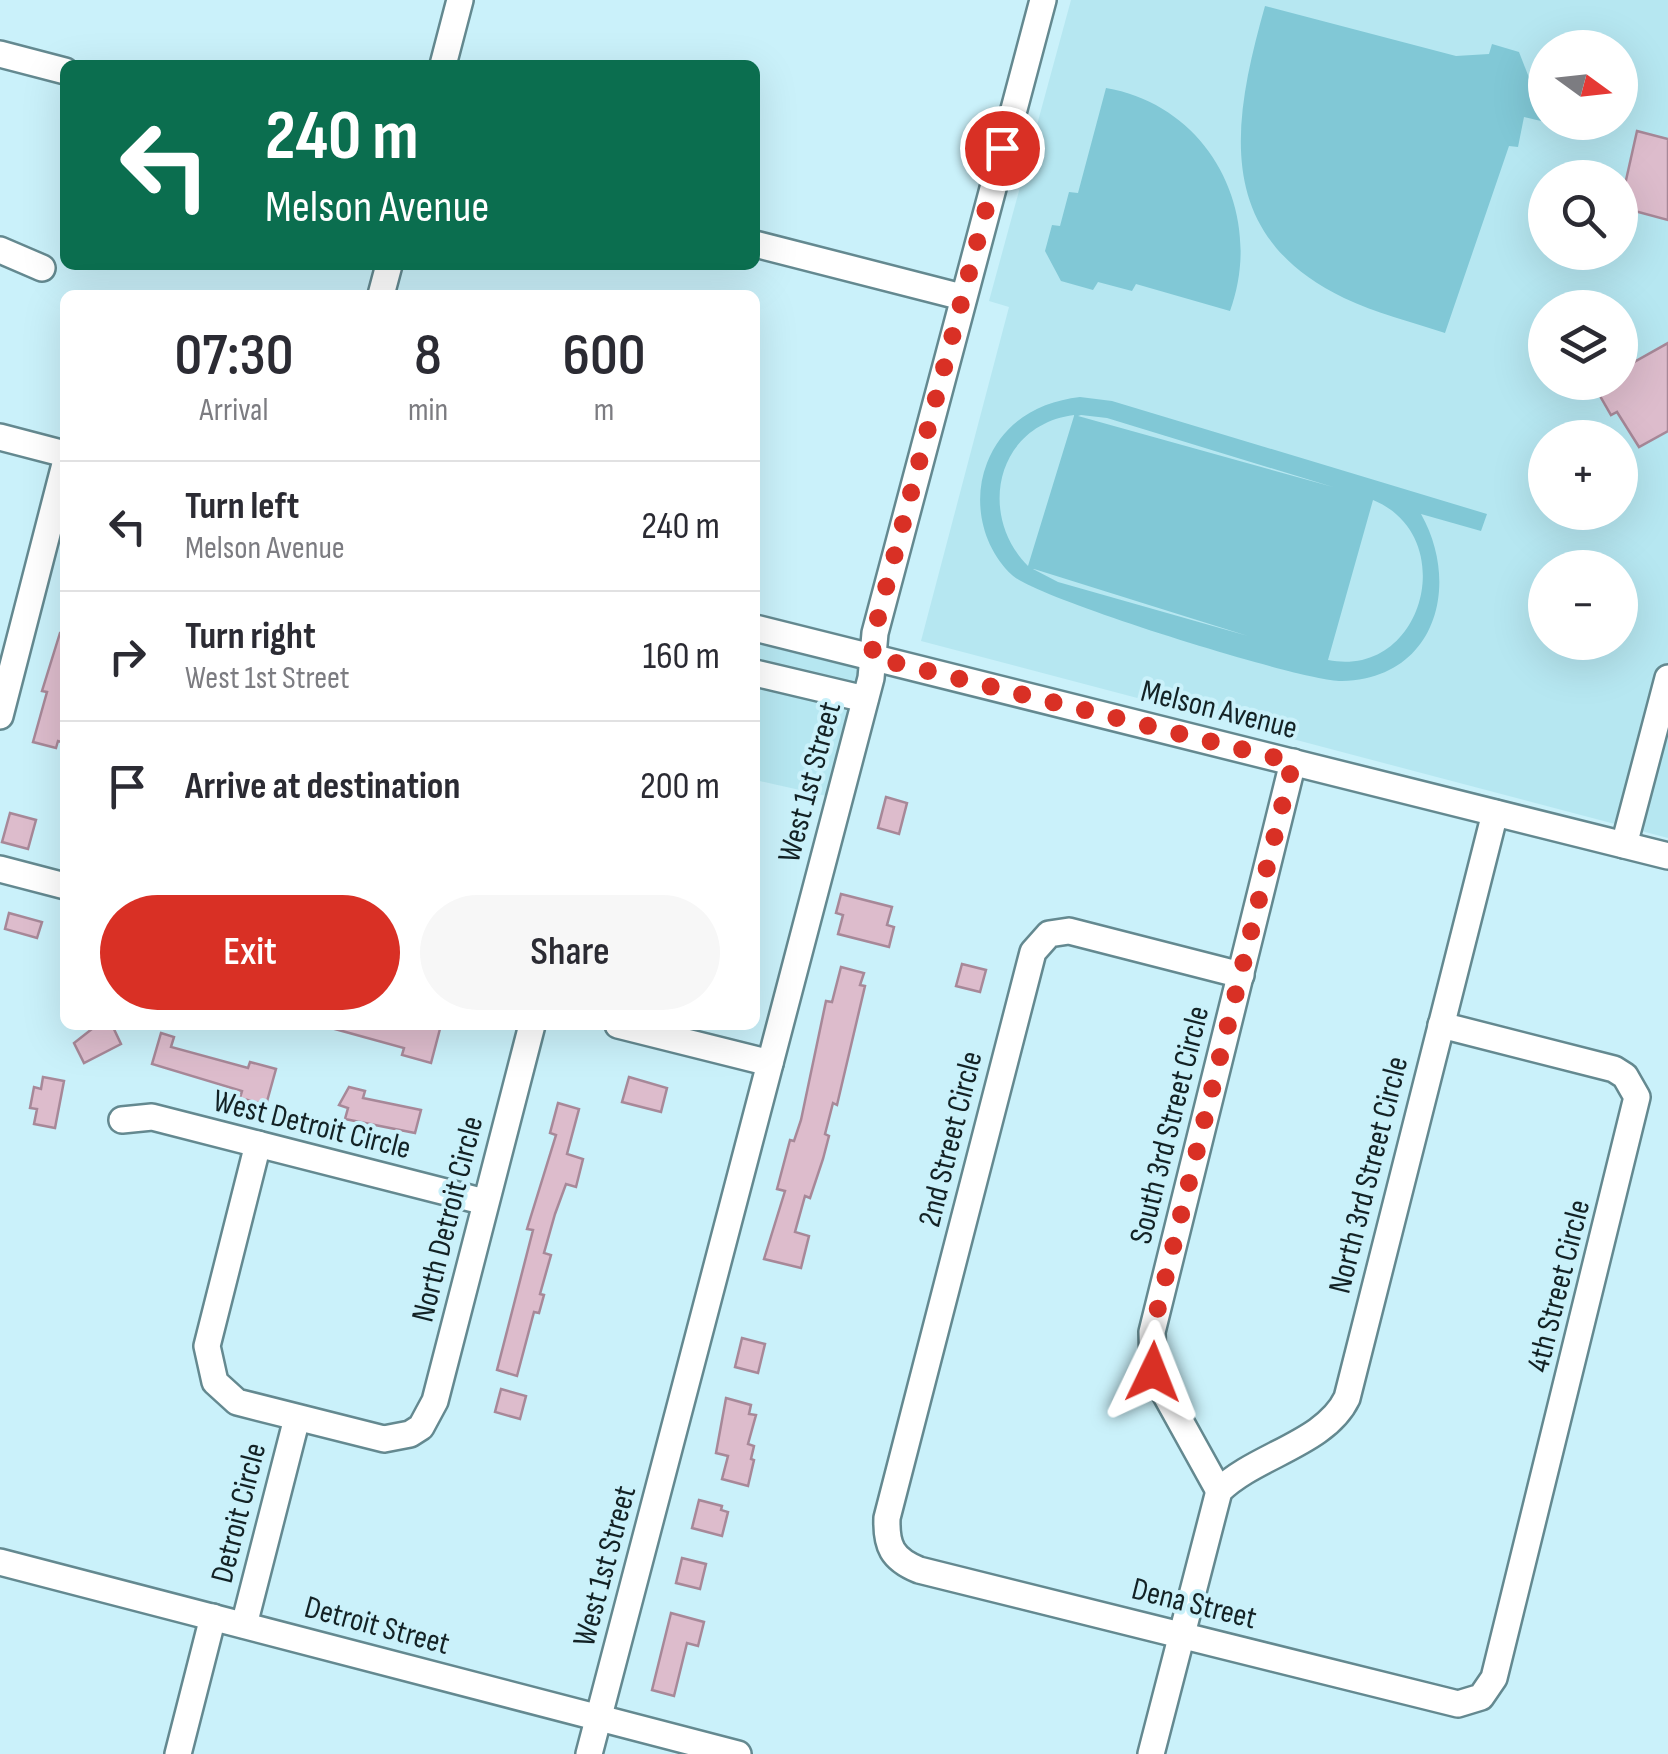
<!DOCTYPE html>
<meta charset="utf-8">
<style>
body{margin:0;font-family:"Sofia Sans Condensed",sans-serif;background:#f7f7f7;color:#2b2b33;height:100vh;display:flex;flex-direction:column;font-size:38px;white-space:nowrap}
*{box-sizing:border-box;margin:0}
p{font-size:32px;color:#7c7c81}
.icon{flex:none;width:55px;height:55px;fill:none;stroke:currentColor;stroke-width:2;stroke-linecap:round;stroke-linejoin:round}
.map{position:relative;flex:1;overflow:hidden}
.side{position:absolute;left:60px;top:290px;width:700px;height:740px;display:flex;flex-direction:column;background:#fff;border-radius:15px;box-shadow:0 10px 40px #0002}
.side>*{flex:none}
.guide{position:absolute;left:60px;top:60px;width:700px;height:210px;border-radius:15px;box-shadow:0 10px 40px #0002;background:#0b6e4f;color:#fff;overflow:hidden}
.needle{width:65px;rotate:105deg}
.controls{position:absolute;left:1528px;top:30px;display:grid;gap:20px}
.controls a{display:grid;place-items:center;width:110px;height:110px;border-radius:50%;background:#fff;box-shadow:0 10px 40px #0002;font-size:50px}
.pin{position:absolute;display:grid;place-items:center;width:85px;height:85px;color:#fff;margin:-42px;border:5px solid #fff;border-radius:50%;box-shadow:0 2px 10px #0007}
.me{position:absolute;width:110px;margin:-55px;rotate:2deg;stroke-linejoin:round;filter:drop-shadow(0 0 8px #0008)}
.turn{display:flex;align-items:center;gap:35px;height:210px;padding:0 40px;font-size:45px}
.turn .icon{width:130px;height:130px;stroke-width:2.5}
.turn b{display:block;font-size:70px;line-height:85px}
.eta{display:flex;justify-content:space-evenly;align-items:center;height:170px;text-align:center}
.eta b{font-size:60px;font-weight:600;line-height:70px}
.button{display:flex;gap:20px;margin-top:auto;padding:20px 40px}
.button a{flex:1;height:115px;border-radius:60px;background:#d93025;color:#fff;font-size:40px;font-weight:600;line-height:115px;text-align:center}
.button a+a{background:#f7f7f7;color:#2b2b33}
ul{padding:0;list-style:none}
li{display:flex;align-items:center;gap:30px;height:130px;padding:0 40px;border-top:2px solid #e1e1e2}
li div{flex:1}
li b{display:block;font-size:38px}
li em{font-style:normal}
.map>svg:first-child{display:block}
</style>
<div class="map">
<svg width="1668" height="1754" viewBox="0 0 1668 1754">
<rect width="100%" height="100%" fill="#caf1fa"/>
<g fill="#b6e7f1" fill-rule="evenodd">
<path d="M1071 0H1668V838L921 641 1009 307 989 301ZM1545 48H1620V122H1545ZM1545 178H1620V252H1545ZM1545 308H1620V382H1545ZM1545 438H1620V512H1545ZM1545 568H1620V642H1545Z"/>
<path d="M755 643 864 670 831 797 755 780Z"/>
</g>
<g fill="#81c8d6" fill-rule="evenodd">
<path d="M1265 6 1456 56 1489 54 1492 44 1519 52 1535 93 1545 97 1541 121 1524 117 1518 147 1509 146 1445 333C1412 322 1375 313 1344 298 1213 235 1232 123 1265 6Z"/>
<path d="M1106 88C1211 106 1265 215 1230 311L1136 284 1132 291 1098 282 1093 290 1061 281 1045 251 1052 225 1060 226 1069 192 1078 193Z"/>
<path d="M1080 397 1112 401 1487 514 1481 531 1421 514C1461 585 1436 679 1342 681 1304 682 1037 599 1012 575 982 547 972 501 987 463 1003 422 1038 402 1080 397ZM1074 415V416L1028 566C977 515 996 425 1074 415ZM1081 415 1107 418 1333 487 1078 416ZM1373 500C1461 536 1424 679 1328 660ZM1033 569H1034L1248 636 1058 582Z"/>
</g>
<g fill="#ddbccc" stroke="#a78898" stroke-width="2.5">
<path d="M1637 131 1668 139V220L1620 207Z"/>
<path d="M1668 343V431L1639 447 1617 412 1611 415 1592 382H1620V370Z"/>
<path d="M60 633H65V743L58 741 56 748 33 742 47 692 42 691Z"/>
<path d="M886 797 907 803 899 834 878 828Z"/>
<path d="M10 813 36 820 28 849 2 842Z"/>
<path d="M841 894 892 907 887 925 894 927 889 947 838 934 843 915 836 913Z"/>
<path d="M9 913 42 922 37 938 5 929Z"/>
<path d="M962 964 986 970 980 992 956 986Z"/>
<path d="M841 967 864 973 860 985 865 986 837 1105 833 1103 825 1134 829 1136 823 1159 810 1198 805 1196 795 1232 809 1236 801 1268 764 1259 785 1191 777 1189 790 1140 794 1141 801 1120 826 1001 832 1002Z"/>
<path d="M97 1025H112L121 1044 84 1063 74 1043Z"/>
<path d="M336 1025H441L431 1063 402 1055 404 1048 335 1029Z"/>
<path d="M161 1033 174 1037 171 1047 248 1068 250 1062 276 1069 266 1105 240 1098 242 1091 152 1064Z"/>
<path d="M43 1077 64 1081 55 1128 34 1124 37 1109 30 1108 34 1087 41 1089Z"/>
<path d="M629 1077 667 1088 661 1112 622 1102Z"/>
<path d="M349 1087 365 1091 363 1098 421 1110 415 1133 345 1119 348 1108 339 1105Z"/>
<path d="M558 1103 579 1109 567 1154 583 1159 576 1187 566 1184 555 1214 544 1253 551 1255 540 1294 544 1295 539 1313 534 1312 517 1376 497 1370 533 1230 527 1229 556 1135 550 1133Z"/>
<path d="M742 1338 765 1344 758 1373 735 1367Z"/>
<path d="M501 1389 526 1396 520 1419 495 1412Z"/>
<path d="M726 1398 751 1405 749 1414 756 1415 748 1444 754 1446 751 1459 754 1460 748 1486 722 1479 728 1456 716 1453Z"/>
<path d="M699 1500 722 1506 721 1510 728 1512 722 1536 692 1528Z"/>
<path d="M682 1558 706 1564 700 1589 676 1583Z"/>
<path d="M671 1613 704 1622 698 1646 687 1643 674 1696 652 1690Z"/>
</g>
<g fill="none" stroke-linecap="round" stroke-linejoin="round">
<g stroke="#648990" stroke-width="30">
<g id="minor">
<path d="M0 54 65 71"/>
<path d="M443 65 460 0"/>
<path d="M755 244 962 297"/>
<path d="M0 250 42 268"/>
<path d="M381 295 389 265"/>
<path d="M0 437 65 454"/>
<path d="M755 628 1668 856"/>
<path d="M755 673 865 699"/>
<path d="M0 716 65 464"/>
<path d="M1624 845 1668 678"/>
<path d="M0 869 65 886"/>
<path d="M1241 975 1069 931 1049 934 1033 952 887 1518C886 1546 892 1559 919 1570L1458 1704 1481 1697 1494 1678 1637 1097 1625 1076 1614 1069 1441 1025"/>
<path d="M618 1025 770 1063"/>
<path d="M122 1120 152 1117 485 1202"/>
<path d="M258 1144 207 1346 215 1382 237 1402 384 1439 410 1434 421 1427 435 1401 532 1025"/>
<path d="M1219 1491 1153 1372 1152 1332 1293 762"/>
<path d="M0 1562 738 1754"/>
<path d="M244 1625 297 1418"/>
<path d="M178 1754 213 1617"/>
<path d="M589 1754 871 678 875 633 1043 0"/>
<path d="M1151 1754 1219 1491C1255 1455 1325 1444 1347 1398L1495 813"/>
</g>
</g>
<use href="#minor" stroke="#fff" stroke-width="25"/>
</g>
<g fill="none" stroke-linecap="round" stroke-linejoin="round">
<path stroke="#d93025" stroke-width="18" stroke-dasharray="0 32.4" d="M1002 148 874 633 872 657 1293 762 1152 1332 1153 1372"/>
</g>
<g text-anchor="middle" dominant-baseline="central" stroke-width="8" stroke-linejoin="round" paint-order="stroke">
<g font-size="32" fill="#132225" stroke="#caf1fa">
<text transform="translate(1219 710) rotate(14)">Melson Avenue</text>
<text transform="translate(810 782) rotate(-75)">West 1st Street</text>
<text transform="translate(312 1125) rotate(14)">West Detroit Circle</text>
<text transform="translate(1170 1125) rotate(-76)">South 3rd Street Circle</text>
<text transform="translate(951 1139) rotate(-76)">2nd Street Circle</text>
<text transform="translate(1369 1175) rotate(-76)">North 3rd Street Circle</text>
<text transform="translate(448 1219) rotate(-76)">North Detroit Circle</text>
<text transform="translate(1559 1286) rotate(-76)">4th Street Circle</text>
<text transform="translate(239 1513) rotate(-76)">Detroit Circle</text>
<text transform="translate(605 1566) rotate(-75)">West 1st Street</text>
<text transform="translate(1194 1604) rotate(14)">Dena Street</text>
<text transform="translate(377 1626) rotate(15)">Detroit Street</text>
</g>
</g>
</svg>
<div class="controls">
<a><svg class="needle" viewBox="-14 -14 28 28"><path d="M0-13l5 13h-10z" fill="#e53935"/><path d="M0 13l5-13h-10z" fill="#7c7c81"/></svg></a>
<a><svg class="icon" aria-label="search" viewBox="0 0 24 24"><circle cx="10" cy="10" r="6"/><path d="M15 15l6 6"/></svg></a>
<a><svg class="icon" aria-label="layers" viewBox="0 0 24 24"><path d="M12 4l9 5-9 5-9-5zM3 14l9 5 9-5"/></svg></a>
<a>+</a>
<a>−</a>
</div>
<div class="pin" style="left:1002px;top:148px;background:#d93025"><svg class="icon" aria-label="arrive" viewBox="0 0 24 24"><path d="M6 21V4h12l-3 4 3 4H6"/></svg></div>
<svg class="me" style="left:1153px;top:1372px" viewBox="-20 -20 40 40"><path d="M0-17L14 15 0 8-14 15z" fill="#d93025" stroke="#fff" stroke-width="4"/></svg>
<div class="guide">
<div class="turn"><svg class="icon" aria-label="left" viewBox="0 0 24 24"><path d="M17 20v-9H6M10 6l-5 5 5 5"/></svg><div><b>240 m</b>Melson Avenue</div></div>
</div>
<section class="side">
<div class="eta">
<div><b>07:30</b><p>Arrival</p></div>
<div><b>8</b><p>min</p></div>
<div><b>600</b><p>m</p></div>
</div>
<ul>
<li><svg class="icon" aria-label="left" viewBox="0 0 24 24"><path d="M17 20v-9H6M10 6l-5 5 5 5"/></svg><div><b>Turn left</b><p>Melson Avenue</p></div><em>240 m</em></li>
<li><svg class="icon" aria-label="right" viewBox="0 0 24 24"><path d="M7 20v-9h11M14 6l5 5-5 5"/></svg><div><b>Turn right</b><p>West 1st Street</p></div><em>160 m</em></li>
<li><svg class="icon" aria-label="arrive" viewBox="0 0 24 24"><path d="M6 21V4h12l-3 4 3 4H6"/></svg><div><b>Arrive at destination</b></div><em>200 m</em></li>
</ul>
<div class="button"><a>Exit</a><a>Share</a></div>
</section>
</div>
